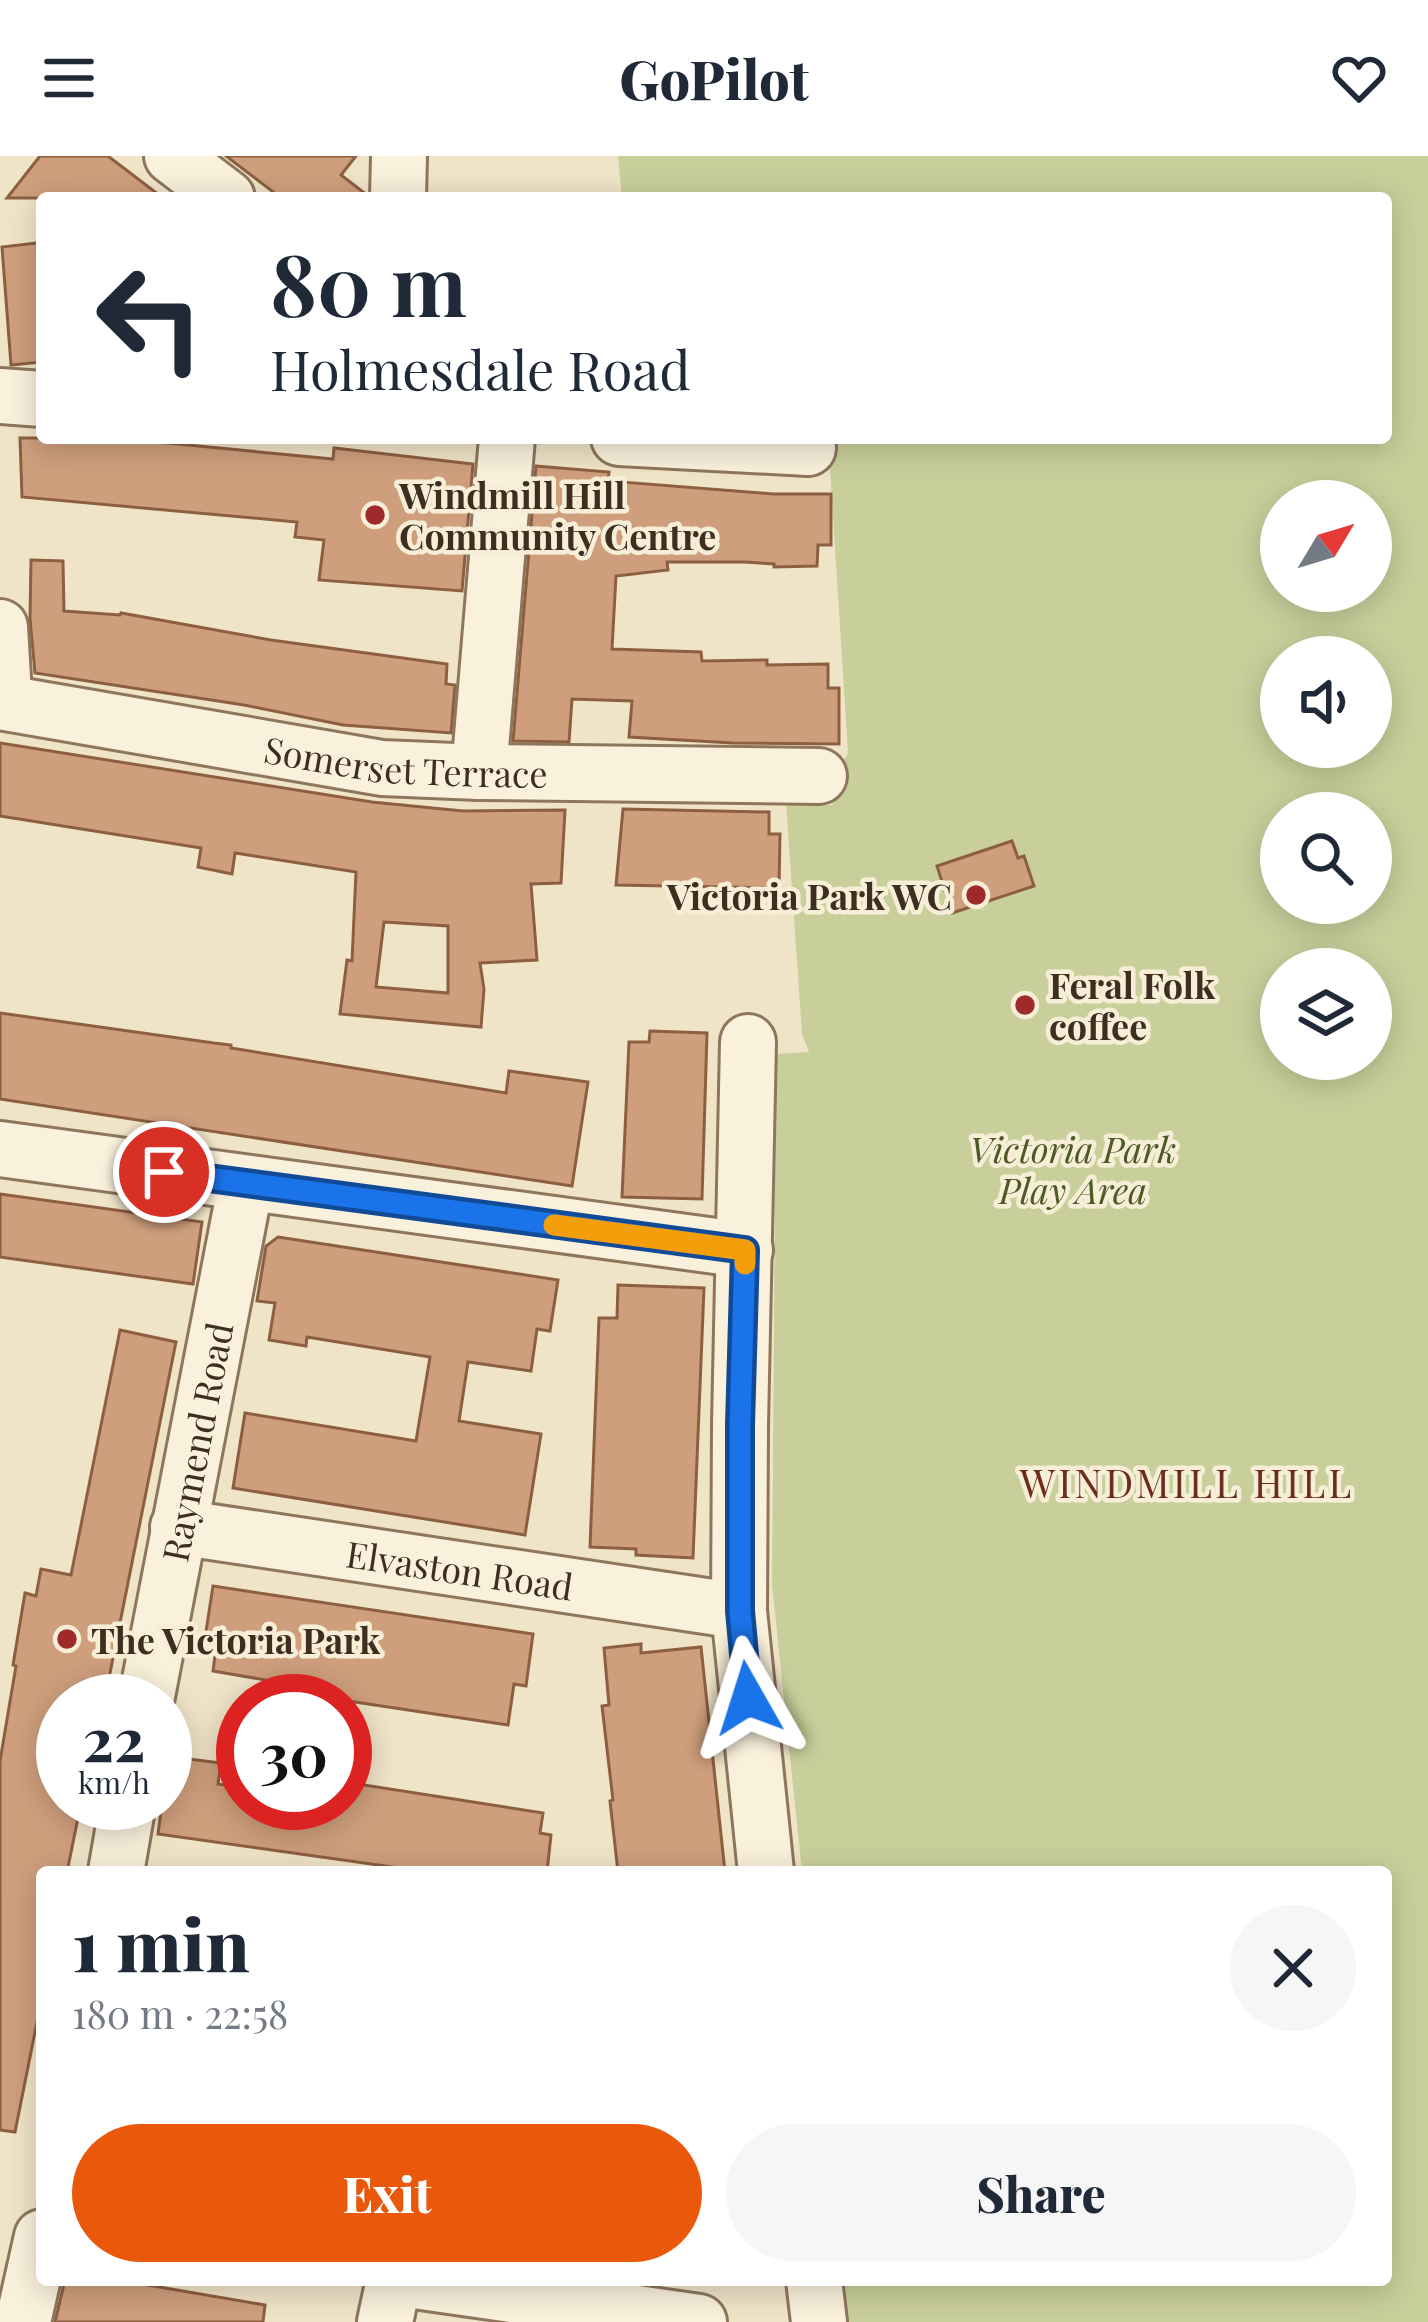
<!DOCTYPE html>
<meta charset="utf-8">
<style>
body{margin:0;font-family:"Playfair Display",serif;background:#f6f6f7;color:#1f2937;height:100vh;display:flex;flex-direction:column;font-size:45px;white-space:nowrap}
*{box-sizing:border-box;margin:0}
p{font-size:39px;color:#747a83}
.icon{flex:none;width:66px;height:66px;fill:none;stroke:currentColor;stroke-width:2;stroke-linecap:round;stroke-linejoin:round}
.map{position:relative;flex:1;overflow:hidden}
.sheet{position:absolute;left:36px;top:1710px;width:1356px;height:420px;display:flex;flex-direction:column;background:#fff;border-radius:12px;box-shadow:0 6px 30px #0003}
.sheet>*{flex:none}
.hud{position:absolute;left:36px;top:36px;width:1356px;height:252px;border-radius:12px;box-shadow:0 6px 30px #0003;background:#fff;color:#1f2937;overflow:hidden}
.needle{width:78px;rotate:52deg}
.tools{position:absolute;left:1260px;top:324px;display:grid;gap:24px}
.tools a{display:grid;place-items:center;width:132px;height:132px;border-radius:50%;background:#fff;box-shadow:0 6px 30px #0003;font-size:60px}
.speed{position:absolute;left:36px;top:1518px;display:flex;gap:24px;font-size:60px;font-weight:700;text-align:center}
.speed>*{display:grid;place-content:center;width:156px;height:156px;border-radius:50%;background:#fff;box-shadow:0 6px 30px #0003;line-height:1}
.speed small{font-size:30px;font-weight:400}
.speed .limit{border:18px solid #d22;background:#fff;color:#111}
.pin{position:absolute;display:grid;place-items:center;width:102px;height:102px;color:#fff;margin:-51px;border:6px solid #fff;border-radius:50%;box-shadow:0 3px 12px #0007}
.me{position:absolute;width:132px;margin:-66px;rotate:354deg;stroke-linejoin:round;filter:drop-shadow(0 0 9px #0008)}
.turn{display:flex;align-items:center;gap:42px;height:252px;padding:0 36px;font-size:54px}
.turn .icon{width:156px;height:156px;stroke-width:2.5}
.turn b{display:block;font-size:84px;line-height:102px}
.round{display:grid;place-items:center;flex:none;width:126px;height:126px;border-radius:63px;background:#f6f6f7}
.headline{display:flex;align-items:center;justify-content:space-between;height:204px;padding:0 36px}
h1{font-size:72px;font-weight:800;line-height:90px}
.action{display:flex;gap:24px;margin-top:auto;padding:24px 36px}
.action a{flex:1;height:138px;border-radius:72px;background:#ea580c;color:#fff;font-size:48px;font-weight:800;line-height:138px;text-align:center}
.action a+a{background:#f6f6f7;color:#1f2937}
header{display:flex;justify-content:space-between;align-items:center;height:156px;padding:0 36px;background:#fff;font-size:54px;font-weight:800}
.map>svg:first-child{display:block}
</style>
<header><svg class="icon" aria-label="menu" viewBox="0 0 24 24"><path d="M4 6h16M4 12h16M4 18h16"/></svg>GoPilot<svg class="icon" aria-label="heart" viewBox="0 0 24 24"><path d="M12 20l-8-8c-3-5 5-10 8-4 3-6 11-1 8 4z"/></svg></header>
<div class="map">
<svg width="1428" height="2166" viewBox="0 0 1428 2166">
<rect width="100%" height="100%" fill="#f0e4c8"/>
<path fill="#c9cf9b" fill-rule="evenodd" d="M618 0H1428V2166H848L843 2124H1386V1716H802L772 1428 776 898 809 896 802 878 786 646 832 649 835 622 848 597 828 282H1386V42H622ZM1281 345H1371V435H1281ZM1281 501H1371V591H1281ZM1281 657H1371V747H1281ZM1281 813H1371V903H1281Z"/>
<g fill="#cf9f7d" stroke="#8d5f41" stroke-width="3" fill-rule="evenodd">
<path d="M40 0H108L163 42H7Z"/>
<path d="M226 0H356L341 19 367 39V42H281Z"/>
<path d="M37 87 39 120H42V206L11 209 2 91Z"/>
<path d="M20 282H114L333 303 334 292 473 308 462 435 319 424 324 384 295 381 297 366 22 341Z"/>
<path d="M536 310 609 316 608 325 774 338H831V389H818L817 410 774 411V408L744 406H667L668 414 616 420 612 493 701 496 702 505 767 504V509L828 508V532H839V588L733 587 629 581 632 545 572 543 569 586 513 585Z"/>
<path d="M31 404 63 405 64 455 120 459 121 457 271 484 447 508 446 528 455 529 451 577 343 569 244 549 35 517 30 463Z"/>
<path d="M0 587 372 646 463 655 565 654 561 727 531 728 537 804 480 807 484 833 481 871 340 858 347 804 352 805 356 716 235 697 232 718 198 711 201 692 0 660ZM384 766 448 770V837L376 831Z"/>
<path d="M623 653 769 656V678H780L779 732 616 729Z"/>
<path d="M1012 685 1018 702 1024 700 1034 730 952 757 937 710Z"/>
<path d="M0 857 214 887 231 889V892L506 937 509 915 588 926 572 1030 0 943Z"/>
<path d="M650 875 707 877 702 1043 622 1041 629 886H649Z"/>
<path d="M0 1038 202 1066 193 1128 0 1101Z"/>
<path d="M278 1081 558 1124 550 1175 537 1173 531 1215 468 1206 459 1265 541 1278 525 1379 233 1332 245 1257 416 1285 430 1201 307 1181 306 1190 269 1184 275 1147 257 1145 266 1090Z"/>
<path d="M618 1129 704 1132 693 1402 636 1399V1393L590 1391 599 1162H617Z"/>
<path d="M120 1174 176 1186 109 1522 106 1524 101 1545H63V1647H81L67 1716H42V1841L15 1976 0 1974V1605L16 1510 13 1509 25 1437 36 1440 41 1413 71 1419Z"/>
<path d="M213 1430 533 1478 526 1530 514 1528 508 1569 275 1534 277 1526 213 1515 217 1484 205 1482Z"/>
<path d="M641 1488V1497L701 1491 725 1716H618L610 1645 613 1644 602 1550 609 1549 604 1492Z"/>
<path d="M181 1602 221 1607 218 1628 243 1632V1647H345V1626L543 1657 540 1677 551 1679 547 1716H428L158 1678 162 1647H165L166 1622 178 1623Z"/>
<path d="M65 2124H118L265 2149 263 2166H55Z"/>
</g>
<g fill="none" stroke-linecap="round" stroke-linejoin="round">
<g stroke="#8d765c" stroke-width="60">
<g id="minor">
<path d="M172 0 227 42"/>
<path d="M398 42 399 0"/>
<path d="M0 240 42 243"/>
<path d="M619 282 808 292"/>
<path d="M0 471 3 522 0 544"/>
<path id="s1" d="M0 546 382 612 479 616 819 620"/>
<path d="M479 616 507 282"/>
<path d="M748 886 740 1269 739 1455 766 1716"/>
<path d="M0 993 745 1094"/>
<path id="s2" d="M178 1371 739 1455"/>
<path id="s3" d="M146 1545 246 1027"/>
<path d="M116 1716 128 1647"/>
<path d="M408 2124 699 2166"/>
<path d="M814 2124 819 2166"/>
<path d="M23 2166 42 2081"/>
<path d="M385 2166 394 2124"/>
</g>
</g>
<use href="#minor" stroke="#faf1dc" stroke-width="54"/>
</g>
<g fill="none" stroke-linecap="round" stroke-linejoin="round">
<g stroke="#114b97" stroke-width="30">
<path id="route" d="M164 1016 745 1094 740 1269V1455L748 1542"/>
</g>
<use href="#route" stroke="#1a73e8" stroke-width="21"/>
<path stroke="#f59e0b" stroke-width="21" d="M554 1069 745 1094V1108"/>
</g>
<g fill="#9e2a2b" stroke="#f7eed8" stroke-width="4.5">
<circle cx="375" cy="359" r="12"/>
<circle cx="976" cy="739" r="12"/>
<circle cx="1025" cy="849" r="12"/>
<circle cx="67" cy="1483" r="12"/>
</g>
<g text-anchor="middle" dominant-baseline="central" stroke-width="9" stroke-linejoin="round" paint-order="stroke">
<g font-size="36" font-weight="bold" fill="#3d2e20" stroke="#f7eed8" text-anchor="start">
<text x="399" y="338">Windmill Hill<tspan x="399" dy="41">Community Centre</tspan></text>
<text x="952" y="739" text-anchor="end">Victoria Park WC</text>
<text x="1049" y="828">Feral Folk<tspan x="1049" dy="41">coffee</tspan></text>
<text x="91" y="1483">The Victoria Park</text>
</g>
<g font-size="36" fill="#3d2e20" stroke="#f7eed8">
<text stroke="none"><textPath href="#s1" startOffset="411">Somerset Terrace</textPath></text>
<text stroke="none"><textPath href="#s3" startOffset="264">Raymend Road</textPath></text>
<text stroke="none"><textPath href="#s2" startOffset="285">Elvaston Road</textPath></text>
</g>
<g font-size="36" font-style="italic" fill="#4d5a26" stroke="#f7eed8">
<text x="1073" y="992">Victoria Park<tspan x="1073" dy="41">Play Area</tspan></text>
</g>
<g font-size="39" letter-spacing="3" fill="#6b2e1e" stroke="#f7eed8">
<text x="1187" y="1326">WINDMILL HILL</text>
</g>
</g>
</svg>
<div class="tools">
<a><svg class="needle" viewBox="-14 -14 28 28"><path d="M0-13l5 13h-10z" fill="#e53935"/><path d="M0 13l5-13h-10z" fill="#747a83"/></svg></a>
<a><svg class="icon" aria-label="sound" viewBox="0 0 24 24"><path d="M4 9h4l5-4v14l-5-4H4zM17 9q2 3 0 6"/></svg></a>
<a><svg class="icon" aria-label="search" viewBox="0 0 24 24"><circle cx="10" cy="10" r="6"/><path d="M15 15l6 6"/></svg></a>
<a><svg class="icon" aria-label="layers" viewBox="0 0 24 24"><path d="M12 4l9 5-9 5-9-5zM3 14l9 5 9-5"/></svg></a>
</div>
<div class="speed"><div>22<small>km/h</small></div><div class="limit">30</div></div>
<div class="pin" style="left:164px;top:1016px;background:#d93025"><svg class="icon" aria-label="arrive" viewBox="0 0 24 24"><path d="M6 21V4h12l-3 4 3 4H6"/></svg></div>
<svg class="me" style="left:748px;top:1542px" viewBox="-20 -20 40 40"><path d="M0-17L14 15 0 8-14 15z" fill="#1a73e8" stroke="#fff" stroke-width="4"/></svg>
<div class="hud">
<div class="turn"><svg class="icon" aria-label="left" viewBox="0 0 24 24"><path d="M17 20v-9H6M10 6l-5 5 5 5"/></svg><div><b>80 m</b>Holmesdale Road</div></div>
</div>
<section class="sheet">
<div class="headline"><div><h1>1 min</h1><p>180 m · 22:58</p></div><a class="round"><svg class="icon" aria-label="close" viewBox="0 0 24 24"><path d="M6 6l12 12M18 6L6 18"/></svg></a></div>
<div class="action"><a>Exit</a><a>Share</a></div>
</section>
</div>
